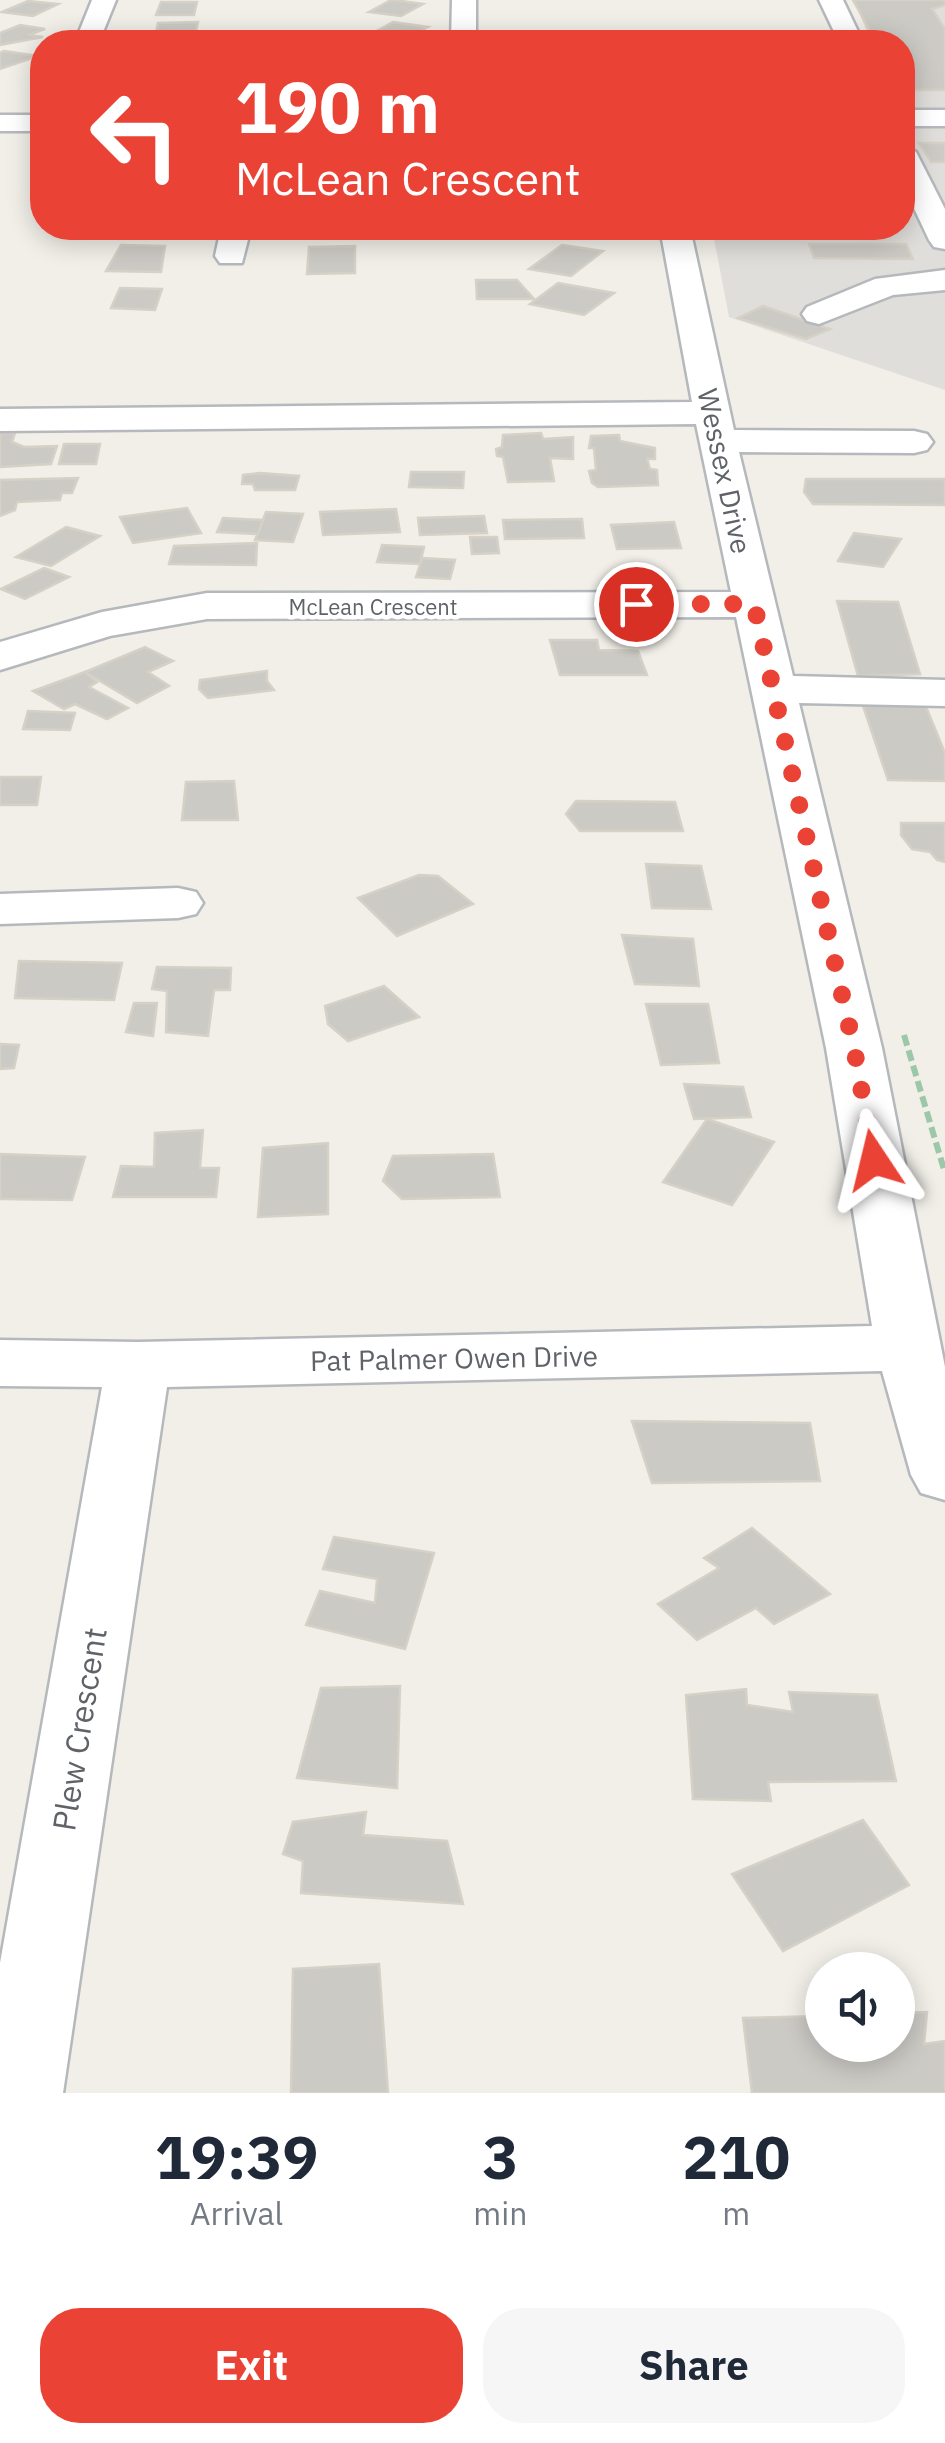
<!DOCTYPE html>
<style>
body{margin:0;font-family:"IBM Plex Sans",sans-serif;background:#f6f6f7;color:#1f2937;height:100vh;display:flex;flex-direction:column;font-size:38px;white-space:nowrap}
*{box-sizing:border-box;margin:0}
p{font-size:32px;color:#747a83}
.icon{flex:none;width:55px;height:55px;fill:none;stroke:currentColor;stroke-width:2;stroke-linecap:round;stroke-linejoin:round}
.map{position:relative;height:2093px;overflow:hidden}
.panel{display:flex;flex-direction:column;background:#fff;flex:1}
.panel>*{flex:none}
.hud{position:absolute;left:30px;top:30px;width:885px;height:210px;border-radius:40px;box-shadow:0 5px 25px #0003;background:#ea4335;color:#fff;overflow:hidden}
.fabs{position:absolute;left:805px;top:1952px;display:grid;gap:20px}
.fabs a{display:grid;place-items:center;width:110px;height:110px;border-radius:50%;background:#fff;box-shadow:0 5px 25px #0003;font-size:50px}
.pin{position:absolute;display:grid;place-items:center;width:85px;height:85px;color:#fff;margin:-42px;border:5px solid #fff;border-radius:50%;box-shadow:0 2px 10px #0007}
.me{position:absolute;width:110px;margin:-55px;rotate:350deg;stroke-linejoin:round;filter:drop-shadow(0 0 8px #0008)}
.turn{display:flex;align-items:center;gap:35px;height:210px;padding:0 40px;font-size:45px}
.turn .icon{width:130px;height:130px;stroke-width:2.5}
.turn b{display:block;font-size:70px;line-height:85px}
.eta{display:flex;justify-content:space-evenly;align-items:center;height:170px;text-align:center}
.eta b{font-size:60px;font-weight:800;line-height:70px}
.action{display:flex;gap:20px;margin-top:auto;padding:20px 40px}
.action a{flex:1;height:115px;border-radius:40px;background:#ea4335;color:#fff;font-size:40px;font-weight:800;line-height:115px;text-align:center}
.action a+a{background:#f6f6f7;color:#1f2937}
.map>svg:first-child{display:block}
</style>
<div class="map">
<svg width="945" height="2093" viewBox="0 0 945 2093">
<rect width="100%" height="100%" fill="#f1efe8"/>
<path fill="#e0deda" d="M855 0H945V390L729 317 712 228H902V42H870Z"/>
<g fill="#cccac5" stroke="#d6d1c6" stroke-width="2.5">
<path d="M391 0H394L423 4 401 16 369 12Z"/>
<path d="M853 0H945V5L932 9 945 29V90H902V42H876Z"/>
<path d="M28 1 58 4 33 16 2 12Z"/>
<path d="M161 2H197L194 15H156Z"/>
<path d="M198 22 194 40 154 41 158 23Z"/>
<path d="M393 22 428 27 401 41 366 37Z"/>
<path d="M20 25 45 29 28 35 43 37 0 45V33Z"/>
<path d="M4 51 38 56 0 69V53Z"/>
<path d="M919 143H945V162H931Z"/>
<path d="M809 244H906L913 259 814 258Z"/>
<path d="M121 245 165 246 161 272 106 271Z"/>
<path d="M562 245 603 251 571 276 529 269Z"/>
<path d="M355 246V273L307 274 309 247Z"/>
<path d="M476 280H517L534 299H477Z"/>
<path d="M558 283 614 293 584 315 530 304Z"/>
<path d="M120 288 162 289 155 310 111 308Z"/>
<path d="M763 306 830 329 806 339 738 318Z"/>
<path d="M0 433H15L12 442 24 447 57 446 51 464 0 467Z"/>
<path d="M541 433 543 439 573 437V459L550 458 554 481 508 482 503 457 497 456 496 449 502 447 503 435Z"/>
<path d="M619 435 620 441 655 448V459H647L650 469 657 470 658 485 598 487 592 483 589 471 596 470 594 448H589L591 436Z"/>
<path d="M64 444H100L96 464H59Z"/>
<path d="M411 472H464L463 488 409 487Z"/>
<path d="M260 473 299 476 295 490H255L253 484H242L243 475Z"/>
<path d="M78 478 72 493H62L60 500 17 502 15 510 0 516V480Z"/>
<path d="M806 479H945V505L813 504 804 492Z"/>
<path d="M187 508 201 533 133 543 120 517Z"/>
<path d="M396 509 400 532 323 535 320 512Z"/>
<path d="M266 512 303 514 293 542 255 540Z"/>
<path d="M484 516 487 533 420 535 418 518Z"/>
<path d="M223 518 263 520 258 534 217 532Z"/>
<path d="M582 519 584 538 505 539 503 520Z"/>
<path d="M674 522 681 548 617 549 611 525Z"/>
<path d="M66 527 100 536 51 566 16 557Z"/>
<path d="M854 533 901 539 883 567 838 561Z"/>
<path d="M470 537H497L499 553 472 554Z"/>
<path d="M257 543 256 565 169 564 174 546Z"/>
<path d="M382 545 424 547 420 564 377 562Z"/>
<path d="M422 558 455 560 450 579 416 577Z"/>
<path d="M44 568 69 577 25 599 1 589Z"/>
<path d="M837 601 898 602 920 674 858 676Z"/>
<path d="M550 640H597L599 650 638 651 647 675H560Z"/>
<path d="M145 647 173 661 148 672 169 686 137 703 85 672Z"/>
<path d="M267 671V681L274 690 208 698 199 689 200 680Z"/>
<path d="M85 672 97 682 89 687 128 708 107 719 75 704 64 709 33 691Z"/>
<path d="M860 697H922L945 753V781L888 780Z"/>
<path d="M28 711 75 713 70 730 23 729Z"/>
<path d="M0 777H41L37 805H0Z"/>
<path d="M234 781 238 820H182L186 782Z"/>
<path d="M576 801 675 802 683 831H580L566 814Z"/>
<path d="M901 823H945V862L937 860 930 852 912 849 901 835Z"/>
<path d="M646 864 701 866 711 909 652 908Z"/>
<path d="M419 875 438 876 473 904 397 936 358 898Z"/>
<path d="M622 935 693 939 699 986 635 984Z"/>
<path d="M19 961 122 963 114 1000 15 998Z"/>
<path d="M157 967 231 968 230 990H214L208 1036 166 1032 167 991 152 989Z"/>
<path d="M384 986 419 1017 348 1041 328 1024 325 1006Z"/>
<path d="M134 1003H157L153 1036 126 1032Z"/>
<path d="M646 1004H708L719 1063 661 1065Z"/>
<path d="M0 1044 19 1045 14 1068 0 1069Z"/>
<path d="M684 1084 743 1087 751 1117 694 1119Z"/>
<path d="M707 1119 774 1142 732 1205 663 1182Z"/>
<path d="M203 1130 200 1168H219L216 1197H113L121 1166 154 1167 155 1133Z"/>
<path d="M328 1143V1214L258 1217 263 1148Z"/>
<path d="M0 1154 85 1157 72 1200 0 1199Z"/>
<path d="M493 1154 500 1197 402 1199 383 1181 393 1156Z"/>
<path d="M632 1421 810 1423 820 1481 652 1483Z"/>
<path d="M752 1528 830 1594 774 1624 756 1608 697 1640 658 1604 719 1568 704 1558Z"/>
<path d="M334 1537 434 1553 405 1649 306 1625 320 1591 375 1603 377 1579 323 1569Z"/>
<path d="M400 1686 397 1788 297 1778 321 1688Z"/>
<path d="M746 1689 747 1705 793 1712 789 1692 877 1695 896 1781 768 1782 771 1801 693 1799 686 1695Z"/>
<path d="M366 1812 363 1835 447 1841 463 1904 301 1893 303 1861 283 1854 293 1822Z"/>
<path d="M863 1820 909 1885 783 1951 732 1874Z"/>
<path d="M379 1964 388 2093H291L293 1969Z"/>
<path d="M927 2012 924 2044 945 2041V2093H752L743 2018 822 2016V2045H898V2013Z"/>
</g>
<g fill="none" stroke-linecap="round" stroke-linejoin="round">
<g stroke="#b5b8bc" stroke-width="5">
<g id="minor">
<path d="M92 0H116L99 42H75Z"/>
<path d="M452 0H476V42H451Z"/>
<path d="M819 0H843L863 42H839Z"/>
<rect x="902" y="110" width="43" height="16"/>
<rect x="0" y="115" width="42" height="16"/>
<path d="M902 144 916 152 945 209V249L934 247 929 240 902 183Z"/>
<path d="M221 228H251L242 263H220L215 256Z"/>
<path d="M660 228H690L734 430 914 431 927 434 933 442 927 450 914 453 739 452 793 676 945 680V706L799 703 882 1048 945 1367V1500L921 1493 911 1475 882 1371 167 1387 63 2093H0V1963L102 1387 0 1386V1340L138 1342 872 1326 826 1048 736 617 207 619 110 636 0 670V642L102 612 207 593 731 592 696 424 0 431V409L692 402Z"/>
<path d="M945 270V290L893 295 819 324 807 321 802 314 807 307 875 279Z"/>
<path d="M178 888 196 892 203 903 196 914 178 918 0 924V894Z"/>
</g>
</g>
<path stroke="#9cc7a9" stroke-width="6" stroke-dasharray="11 5" stroke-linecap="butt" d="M904 1035 945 1173"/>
<use href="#minor" fill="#fff" fill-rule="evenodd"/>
</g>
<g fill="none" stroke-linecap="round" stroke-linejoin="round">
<path stroke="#ea4335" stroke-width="18" stroke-dasharray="0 32.4" d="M636 604H754L854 1048 874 1160"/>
</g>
<g text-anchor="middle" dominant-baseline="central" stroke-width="9" stroke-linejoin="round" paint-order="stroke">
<g font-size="22" fill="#5f6368" stroke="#fff">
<text x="373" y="606">McLean Crescent</text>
</g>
<g font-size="28" fill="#5f6368" stroke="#fff">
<text transform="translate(725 471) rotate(78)">Wessex Drive</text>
<text transform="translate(454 1358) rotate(-1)">Pat Palmer Owen Drive</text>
</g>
<g font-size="32" fill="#5f6368" stroke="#fff">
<text transform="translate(79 1729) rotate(-81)">Plew Crescent</text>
</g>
</g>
</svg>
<div class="fabs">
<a><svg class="icon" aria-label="sound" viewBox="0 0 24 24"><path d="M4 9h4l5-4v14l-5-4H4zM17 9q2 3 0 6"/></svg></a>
</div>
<div class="pin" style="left:636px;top:604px;background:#d93025"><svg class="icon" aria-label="arrive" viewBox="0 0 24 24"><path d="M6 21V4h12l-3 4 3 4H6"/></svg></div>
<svg class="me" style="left:874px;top:1160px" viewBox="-20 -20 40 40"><path d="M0-17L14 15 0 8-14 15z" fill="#ea4335" stroke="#fff" stroke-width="4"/></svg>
<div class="hud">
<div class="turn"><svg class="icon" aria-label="left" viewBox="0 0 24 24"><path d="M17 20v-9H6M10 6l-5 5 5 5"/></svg><div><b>190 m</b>McLean Crescent</div></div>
</div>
</div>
<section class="panel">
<div class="eta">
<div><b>19:39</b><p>Arrival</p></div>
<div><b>3</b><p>min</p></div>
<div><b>210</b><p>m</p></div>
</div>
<div class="action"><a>Exit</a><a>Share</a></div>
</section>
